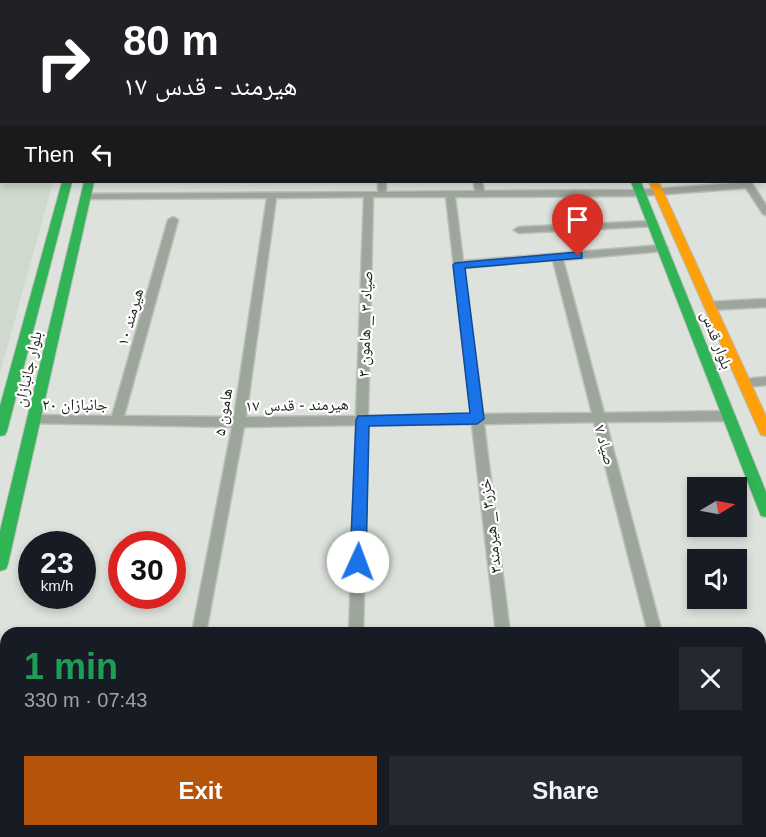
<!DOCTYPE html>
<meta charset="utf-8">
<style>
body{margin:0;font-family:Helvetica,"Noto Naskh Arabic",sans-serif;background:#242831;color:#f1f3f6;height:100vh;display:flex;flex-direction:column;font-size:22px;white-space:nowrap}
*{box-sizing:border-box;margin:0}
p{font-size:20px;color:#9ea1a6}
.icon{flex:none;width:33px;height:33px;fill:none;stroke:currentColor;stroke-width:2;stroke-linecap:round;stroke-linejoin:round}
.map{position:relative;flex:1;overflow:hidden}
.side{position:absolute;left:0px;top:627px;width:766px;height:210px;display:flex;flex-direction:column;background:#171b24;border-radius:18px 18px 0 0;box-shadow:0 3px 9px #0003}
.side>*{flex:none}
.hud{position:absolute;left:0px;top:0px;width:766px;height:183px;box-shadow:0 3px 9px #0003;background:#202124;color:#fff;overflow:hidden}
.needle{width:39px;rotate:80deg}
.buttons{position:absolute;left:687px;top:477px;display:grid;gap:12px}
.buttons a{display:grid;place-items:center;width:60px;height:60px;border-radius:0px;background:#171b24;box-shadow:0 3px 9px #0003;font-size:30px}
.speed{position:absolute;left:18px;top:531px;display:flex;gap:12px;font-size:30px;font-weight:700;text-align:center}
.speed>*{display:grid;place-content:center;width:78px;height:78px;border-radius:50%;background:#171b24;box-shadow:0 3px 9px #0003;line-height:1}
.speed small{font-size:15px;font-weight:400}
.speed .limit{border:9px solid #d22;background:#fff;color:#111}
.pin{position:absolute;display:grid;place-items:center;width:51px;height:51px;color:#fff;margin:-62px -26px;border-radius:50% 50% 50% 0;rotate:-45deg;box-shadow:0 0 6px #0007}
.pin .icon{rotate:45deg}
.me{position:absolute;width:66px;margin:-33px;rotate:2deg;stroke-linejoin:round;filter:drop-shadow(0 0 4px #0008)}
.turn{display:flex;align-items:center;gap:21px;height:126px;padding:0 24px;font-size:27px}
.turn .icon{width:78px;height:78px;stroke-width:2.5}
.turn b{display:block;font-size:42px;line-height:51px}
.then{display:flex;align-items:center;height:57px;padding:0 24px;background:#0003;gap:12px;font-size:22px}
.round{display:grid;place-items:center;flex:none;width:63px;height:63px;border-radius:0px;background:#242831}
.summary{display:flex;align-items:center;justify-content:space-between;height:102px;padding:0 24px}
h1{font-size:36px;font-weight:700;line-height:45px;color:#1e9e55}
.cta{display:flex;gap:12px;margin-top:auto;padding:12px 24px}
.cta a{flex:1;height:69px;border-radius:0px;background:#b45309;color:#fff;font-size:24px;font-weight:700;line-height:69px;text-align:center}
.cta a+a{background:#242831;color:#f1f3f6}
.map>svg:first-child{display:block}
</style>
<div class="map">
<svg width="766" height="837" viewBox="0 0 766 837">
<rect width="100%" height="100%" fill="#dde2dc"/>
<path fill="#cfd9cd" d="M0 0H103L2 2V182H53L0 373Z"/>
<path fill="#bbd9b4" d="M0 748H6V831H325V837H0Z"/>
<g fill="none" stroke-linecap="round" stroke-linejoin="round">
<g stroke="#bcbfbb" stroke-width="3">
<g id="street">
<path d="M185 0H191L184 2Z"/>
<rect x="247" y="0" width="6" height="2"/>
<rect x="309" y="0" width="6" height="2"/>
<path d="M374 0H380L381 2H375Z"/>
<path d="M524 0H530L531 2H525Z"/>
<path d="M670 0H676L677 2H671Z"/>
<path d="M721 0H727L728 2H722Z"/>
<path d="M765 1H766V5L763 2Z"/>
<rect x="765" y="56" width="1" height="5"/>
<rect x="765" y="71" width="1" height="4"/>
<rect x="765" y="119" width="1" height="4"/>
<rect x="765" y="151" width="1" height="6"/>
<path d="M378 182H386V192L475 191 474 182H482L484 191 641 190 751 182 766 205V215L763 214 746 188 641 196 455 197 463 261 663 245 668 248 663 251 563 260 604 413 729 411 733 413 735 416 733 419 729 421 606 422 662 633H648L594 422 484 424 510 633H496L472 424 368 425 363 633H349L356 425 244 427 206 633H192L232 427 29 423 27 420 29 417 33 415 112 416 168 220 173 217 178 220 124 416 234 417 267 198 85 199 82 198V194L378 192ZM364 197 356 416 246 417 276 198ZM373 197H446L471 414 368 416ZM553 260 592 413 483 414 464 268Z"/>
<path d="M653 221 658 224 656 226 519 233 514 230 519 227Z"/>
<path d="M766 299V307L709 310 704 306 709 302Z"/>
<path d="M766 377V385L744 387 738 383 744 379Z"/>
<path d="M6 727V743L0 744V728Z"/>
<rect x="343" y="831" width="18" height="6"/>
<path d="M518 831H536L537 837H519Z"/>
<path d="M699 831H717L718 837H700Z"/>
</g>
</g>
<g stroke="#bcbfbb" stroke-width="2">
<g id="fast">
<rect x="122" y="0" width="8" height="2"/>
<path d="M557 0H565V2H558Z"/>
<rect x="573" y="0" width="8" height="2"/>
<path d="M62 182H72L7 431 5 435 0 436V406Z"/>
<path d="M84 182H94L8 564 6 569 0 571V531Z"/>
<path d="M631 182H641L766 492V517L761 516 759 511Z"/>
</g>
</g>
<g stroke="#bcbfbb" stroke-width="2">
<g id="slow">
<rect x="108" y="0" width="8" height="2"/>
<path d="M649 182H659L766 416V436L761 435 759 431Z"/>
</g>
</g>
<use href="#street" fill="#9da69b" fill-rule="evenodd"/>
<use href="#fast" fill="#30b455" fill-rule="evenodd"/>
<use href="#slow" fill="#ff9f0a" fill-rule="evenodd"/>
</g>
<path fill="#1a73e8" stroke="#114b97" stroke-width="1.5" d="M578 252 582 253V258L465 268 484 419 477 424 369 426 366 562 364 567 358 569 353 567 350 562 356 420 358 416 470 413 453 265 455 263Z"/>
<g text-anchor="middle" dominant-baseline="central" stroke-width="4.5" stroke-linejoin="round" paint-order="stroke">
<g font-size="16" fill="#1f221e" stroke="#fff">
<text transform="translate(130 317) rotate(-74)">هیرمند ۱۰</text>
<text transform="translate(365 324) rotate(-88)">صیاد ۳ _ هامون ۳</text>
<text transform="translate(717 340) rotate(69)">بلوار قدس</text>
<text transform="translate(28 369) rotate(-77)">بلوار جانبازان</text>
<text x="75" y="404">جانبازان ۲۰</text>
<text transform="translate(297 405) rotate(-1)">هیرمند - قدس ۱۷</text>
<text transform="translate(223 412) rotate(-81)">هامون ۵</text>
<text transform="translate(605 445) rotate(75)">صیاد ۷</text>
<text transform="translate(490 526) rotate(-97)">خزر۳ _ هیرمند۳</text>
</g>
</g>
</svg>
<div class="buttons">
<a><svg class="needle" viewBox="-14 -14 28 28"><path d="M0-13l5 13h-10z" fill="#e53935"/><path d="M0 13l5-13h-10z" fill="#9ea1a6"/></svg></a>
<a><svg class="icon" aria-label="sound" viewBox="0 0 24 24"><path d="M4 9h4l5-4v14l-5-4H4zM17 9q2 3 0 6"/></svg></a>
</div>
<div class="speed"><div>23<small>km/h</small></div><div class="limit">30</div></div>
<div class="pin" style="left:578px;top:256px;background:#d93025"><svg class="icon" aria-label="arrive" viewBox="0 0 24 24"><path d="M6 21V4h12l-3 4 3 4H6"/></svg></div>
<svg class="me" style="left:358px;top:562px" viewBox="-20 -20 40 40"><circle r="19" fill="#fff"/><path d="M0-13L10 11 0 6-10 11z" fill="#1a73e8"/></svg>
<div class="hud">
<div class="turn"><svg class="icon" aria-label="right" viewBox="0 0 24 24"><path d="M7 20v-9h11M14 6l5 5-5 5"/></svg><div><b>80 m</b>هیرمند - قدس ۱۷</div></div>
<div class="then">Then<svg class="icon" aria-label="left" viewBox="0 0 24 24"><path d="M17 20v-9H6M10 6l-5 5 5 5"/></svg></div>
</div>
<section class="side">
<div class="summary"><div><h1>1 min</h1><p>330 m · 07:43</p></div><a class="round"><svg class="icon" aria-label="close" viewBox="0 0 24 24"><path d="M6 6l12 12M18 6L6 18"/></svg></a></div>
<div class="cta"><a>Exit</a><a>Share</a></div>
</section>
</div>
